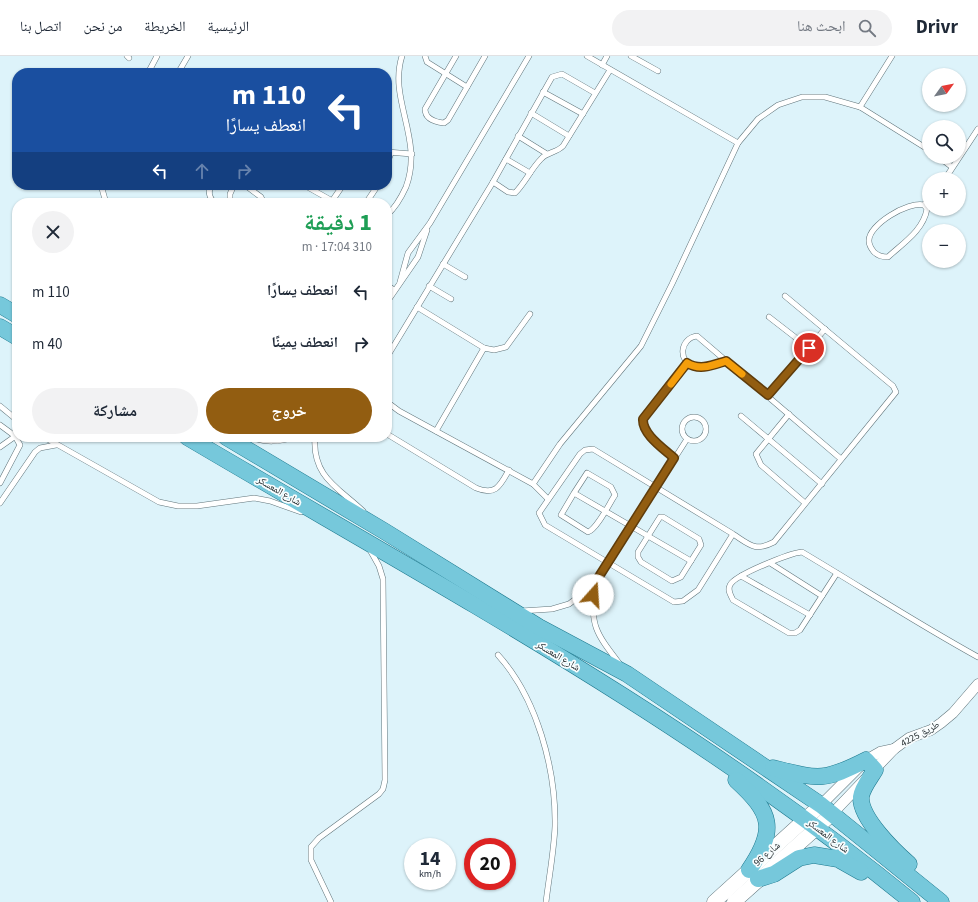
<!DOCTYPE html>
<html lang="ar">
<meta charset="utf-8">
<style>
body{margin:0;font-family:"Source Sans 3","Noto Naskh Arabic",sans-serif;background:#f2f2f3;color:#1f2937;direction:rtl;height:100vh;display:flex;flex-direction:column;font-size:15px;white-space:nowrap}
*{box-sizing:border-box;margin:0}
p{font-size:13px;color:#747a83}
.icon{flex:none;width:22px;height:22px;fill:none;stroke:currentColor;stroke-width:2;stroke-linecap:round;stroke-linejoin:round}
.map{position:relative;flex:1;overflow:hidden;direction:ltr}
.panel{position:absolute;left:12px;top:142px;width:380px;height:244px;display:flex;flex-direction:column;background:#fff;border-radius:16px;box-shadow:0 1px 3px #0004;direction:rtl}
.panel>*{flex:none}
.hud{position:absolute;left:12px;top:12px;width:380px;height:122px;border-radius:16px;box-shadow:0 1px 3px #0004;direction:rtl;background:#1a4fa0;color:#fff;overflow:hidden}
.needle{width:26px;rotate:57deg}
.buttons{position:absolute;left:922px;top:12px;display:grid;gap:8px}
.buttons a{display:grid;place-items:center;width:44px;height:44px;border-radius:50%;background:#fff;box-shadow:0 1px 3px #0004;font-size:20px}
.speed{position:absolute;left:404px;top:782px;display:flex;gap:8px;font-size:20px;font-weight:700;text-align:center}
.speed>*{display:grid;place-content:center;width:52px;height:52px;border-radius:50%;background:#fff;box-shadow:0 1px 3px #0004;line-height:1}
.speed small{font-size:10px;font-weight:400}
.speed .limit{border:6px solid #d22;background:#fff;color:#111}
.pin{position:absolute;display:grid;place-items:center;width:34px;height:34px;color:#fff;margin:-17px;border:2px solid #fff;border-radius:50%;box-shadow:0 1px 4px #0007}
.me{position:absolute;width:44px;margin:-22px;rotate:19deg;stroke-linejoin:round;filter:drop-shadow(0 0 3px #0008)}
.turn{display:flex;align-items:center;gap:14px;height:84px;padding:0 20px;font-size:18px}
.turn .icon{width:52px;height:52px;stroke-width:2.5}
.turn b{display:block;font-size:28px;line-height:34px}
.lanes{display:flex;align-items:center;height:38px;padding:0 20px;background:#0003;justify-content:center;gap:20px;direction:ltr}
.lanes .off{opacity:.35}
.round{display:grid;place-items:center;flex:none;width:42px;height:42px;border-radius:21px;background:#f2f2f3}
.headline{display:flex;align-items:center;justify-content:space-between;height:68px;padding:0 20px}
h1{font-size:24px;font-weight:700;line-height:30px;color:#1e9e55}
.button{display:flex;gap:8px;margin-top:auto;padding:8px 20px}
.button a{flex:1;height:46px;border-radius:24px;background:#925d11;color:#fff;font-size:16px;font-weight:700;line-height:46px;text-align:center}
.button a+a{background:#f2f2f3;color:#1f2937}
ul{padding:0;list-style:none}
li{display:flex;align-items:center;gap:12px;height:52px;padding:0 20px}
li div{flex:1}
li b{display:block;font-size:15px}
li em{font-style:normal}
header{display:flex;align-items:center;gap:24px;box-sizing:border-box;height:56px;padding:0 20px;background:#fff;border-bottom:1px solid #e0e1e3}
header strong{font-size:19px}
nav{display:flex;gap:22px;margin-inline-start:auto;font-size:14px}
.search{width:280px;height:36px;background:#f2f2f3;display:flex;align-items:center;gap:10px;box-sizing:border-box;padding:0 14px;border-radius:22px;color:#747a83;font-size:15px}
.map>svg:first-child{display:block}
</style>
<header>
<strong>Drivr</strong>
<div class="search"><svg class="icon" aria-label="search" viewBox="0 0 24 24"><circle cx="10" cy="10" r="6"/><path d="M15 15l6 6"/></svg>ابحث هنا</div>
<nav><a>الرئيسية</a><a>الخريطة</a><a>من نحن</a><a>اتصل بنا</a></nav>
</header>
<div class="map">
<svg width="978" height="846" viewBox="0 0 978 846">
<rect width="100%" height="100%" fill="#ddf3fa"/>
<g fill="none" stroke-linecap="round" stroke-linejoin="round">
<g stroke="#61757b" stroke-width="6">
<g id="lane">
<path d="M127 0 129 2"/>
<path d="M425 0 427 6 467 31"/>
<path d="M456 0 425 53C425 63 435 66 444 67L448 64 485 0"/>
<path d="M587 0 738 87"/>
<path d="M631 0 658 15"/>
<path d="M602 9 607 0"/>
<path d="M148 17 157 0"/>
<path d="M178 17 188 0"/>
<path d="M543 36 583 58"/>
<path d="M595 37 562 18 552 21 493 126 508 136 515 137C525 127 531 113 541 103 547 96 556 97 563 90L610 14"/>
<path d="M860 51 892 0"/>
<path d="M531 57 569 80"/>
<path d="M518 80 547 98"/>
<path d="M387 96 412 98"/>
<path d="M939 101 952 111"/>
<path d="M506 103 530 117"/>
<path d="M387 108 391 97"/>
<path d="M945 123 978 73"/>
<path d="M101 129 106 147"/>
<path d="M211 129C208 137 209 140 214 147"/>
<path d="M245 129 261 141 264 147"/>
<path d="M304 129 336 147"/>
<path d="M332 145 343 129"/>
<path d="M230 147V138L234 129"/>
<path d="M366 147 378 129"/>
<path d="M924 149C908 145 868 169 869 185 869 190 871 192 874 196 878 200 882 201 888 201 903 187 923 175 927 153L924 149 929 143"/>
<path d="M387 159C395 152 401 142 406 131 424 83 388 44 402 0"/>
<path d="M443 208 465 221"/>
<path d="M400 226 408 197 430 167 529 0"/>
<path d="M387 229 394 234"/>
<path d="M429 230 451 243"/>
<path d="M387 246 418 201 427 174"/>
<path d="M417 251 484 292"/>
<path d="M769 261 809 292"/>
<path d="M387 301 493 126"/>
<path d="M726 305C717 307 704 314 695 311 677 306 680 282 697 280L841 403"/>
<path d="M768 339 825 273"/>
<path d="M387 346 399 355 533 428"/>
<path d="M0 350 17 364"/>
<path d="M789 358 756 398 761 409 805 447"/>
<path d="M741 360 822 428"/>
<circle cx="694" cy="373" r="12"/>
<path d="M0 369 15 380 20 389 0 427"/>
<path d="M436 375 484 292 494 294 506 291 530 258"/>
<path d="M387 378 476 432C496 440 500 430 509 414"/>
<path d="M44 381 159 446 178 450H197L254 442 270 445 301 456"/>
<path d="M250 381C266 387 279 386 295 381"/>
<path d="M315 381C312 421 339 432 363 455"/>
<path d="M0 391 17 379"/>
<path d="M674 402C663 392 642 378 643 363L687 307"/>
<path d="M574 437 561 459 588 476C597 473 609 448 615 439L611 431 587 417 574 437 691 505"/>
<path d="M548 443 533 428 560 388 641 290 672 228 738 87 758 63 778 49 802 41H825L860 51 929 94"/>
<path d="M0 447 35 396 40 392 56 389"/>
<path d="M660 461H663L699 483 701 489 681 521 672 525 641 506 638 501V496Z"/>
<path d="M733 478 698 534 683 545 674 546 545 469 539 457 580 398 585 394 593 393 733 478C750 489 755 496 774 486L896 336 893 330 785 240"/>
<path d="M770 507 822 540"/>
<path d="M837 517 800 574 795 577H789L733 544C731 539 727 535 730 529 735 519 790 497 802 496 861 531 918 568 978 601"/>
<path d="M741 520 810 559"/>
<path d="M593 530C591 570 595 576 619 607"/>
<path d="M521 555 552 553 569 548 593 530 687 383"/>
<path d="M498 599C537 642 556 713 555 770 554 795 549 821 546 846"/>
<path d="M331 846 311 804V791L319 782 379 738 383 733 385 724 383 523 379 510 370 494"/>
</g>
</g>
<g stroke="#61757b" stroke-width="11">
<g id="street">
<path d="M821 749 866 704 880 696 894 693"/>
<path d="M832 758 894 693 909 682 931 674 941 667 953 657 978 628"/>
</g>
</g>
<g stroke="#61757b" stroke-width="15">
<g id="secondary">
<path d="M714 846 821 749"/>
<path d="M734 846 832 758"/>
</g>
</g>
<g stroke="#1d798e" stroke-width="17">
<g id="primary">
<path d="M0 249 17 259"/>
<path d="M0 271 17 281"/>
<path d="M187 381C434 527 689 663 912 846"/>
<path d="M226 381 384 475 539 571 627 618 821 749 941 846"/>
<path d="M773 712C818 723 823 726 866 704L875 714C871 721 862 732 861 741 860 762 894 795 909 808"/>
<path d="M736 724C772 757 777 773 749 814"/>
<path d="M758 823 774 818 799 802 814 799 838 803 861 816"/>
</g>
</g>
<use href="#lane" stroke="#fff" stroke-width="5"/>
<use href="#street" stroke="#fff" stroke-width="10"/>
<use href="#secondary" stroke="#fff" stroke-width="14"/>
<use href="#primary" stroke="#76c8db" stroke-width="16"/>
</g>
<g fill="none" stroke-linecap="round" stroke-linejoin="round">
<g stroke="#5f3c0b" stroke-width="10">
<path id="route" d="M593 539V530L674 402C663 392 642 378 643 363L687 307C700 315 713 309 726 305L768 339 809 292"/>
</g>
<use href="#route" stroke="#925d11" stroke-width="7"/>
<path stroke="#f59e0b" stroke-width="7" d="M671 328 687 307C700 315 713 309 726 305L742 318"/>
</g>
<g text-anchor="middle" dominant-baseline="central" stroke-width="3.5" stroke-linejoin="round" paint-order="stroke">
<g font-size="10" fill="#222a2d" stroke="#f8fdfe">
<text transform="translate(279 435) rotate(30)">شارع المعسكر</text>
<text transform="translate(558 600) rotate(31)">شارع المعسكر</text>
<text transform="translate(920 678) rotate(-29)">طريق 4225</text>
<text transform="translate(828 780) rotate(37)">شارع المعسكر</text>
<text transform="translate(767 798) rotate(-41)">شارع 96</text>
</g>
</g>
</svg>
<div class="buttons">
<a><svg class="needle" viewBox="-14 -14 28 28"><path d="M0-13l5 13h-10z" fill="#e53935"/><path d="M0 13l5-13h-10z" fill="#747a83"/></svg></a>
<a><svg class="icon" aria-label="search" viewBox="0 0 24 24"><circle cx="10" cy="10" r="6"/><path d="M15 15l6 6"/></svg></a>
<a>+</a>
<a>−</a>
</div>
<div class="speed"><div>14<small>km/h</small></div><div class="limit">20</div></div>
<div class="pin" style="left:809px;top:292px;background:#d93025"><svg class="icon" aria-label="arrive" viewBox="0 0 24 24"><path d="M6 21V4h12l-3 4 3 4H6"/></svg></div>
<svg class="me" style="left:593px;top:539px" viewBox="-20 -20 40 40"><circle r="19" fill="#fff"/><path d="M0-13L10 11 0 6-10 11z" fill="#925d11"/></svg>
<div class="hud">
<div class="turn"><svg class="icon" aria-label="left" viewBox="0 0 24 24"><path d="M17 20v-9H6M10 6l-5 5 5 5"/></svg><div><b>110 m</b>انعطف يسارًا</div></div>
<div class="lanes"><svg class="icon" aria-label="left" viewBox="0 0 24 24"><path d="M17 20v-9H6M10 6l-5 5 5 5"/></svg><svg class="icon off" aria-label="ahead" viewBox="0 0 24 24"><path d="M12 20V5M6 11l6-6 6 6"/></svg><svg class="icon off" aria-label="right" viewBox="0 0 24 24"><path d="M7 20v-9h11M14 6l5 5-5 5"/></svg></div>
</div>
<section class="panel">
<div class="headline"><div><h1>1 دقيقة</h1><p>310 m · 17:04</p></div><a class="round"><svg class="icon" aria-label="close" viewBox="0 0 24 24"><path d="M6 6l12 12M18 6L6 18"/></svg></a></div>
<ul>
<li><svg class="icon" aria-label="left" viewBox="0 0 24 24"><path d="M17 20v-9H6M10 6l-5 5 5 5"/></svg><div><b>انعطف يسارًا</b></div><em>110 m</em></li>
<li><svg class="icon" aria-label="right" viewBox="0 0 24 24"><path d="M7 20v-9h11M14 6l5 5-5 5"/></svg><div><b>انعطف يمينًا</b></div><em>40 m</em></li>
</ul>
<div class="button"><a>خروج</a><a>مشاركة</a></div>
</section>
</div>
